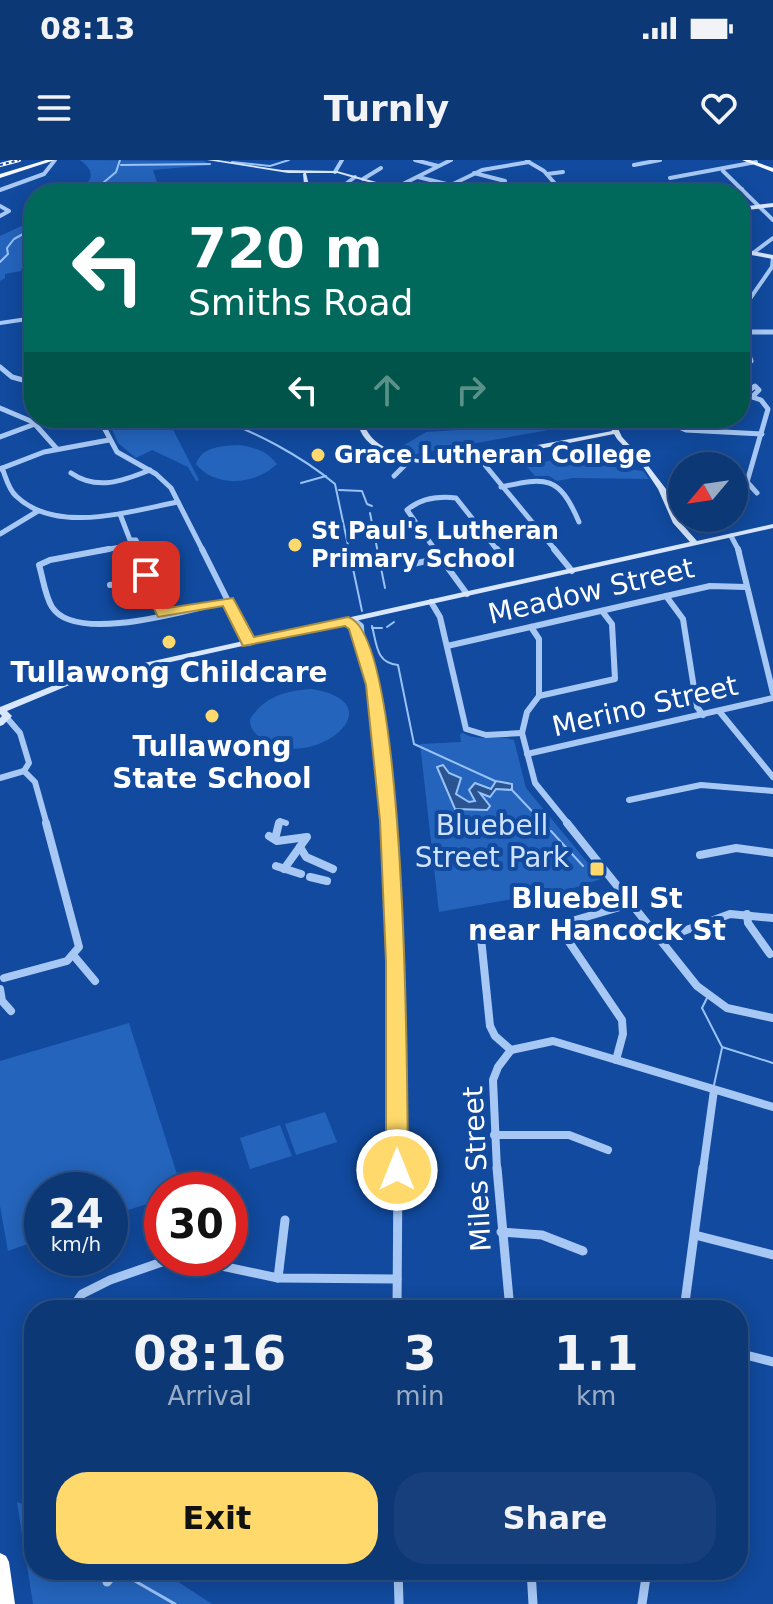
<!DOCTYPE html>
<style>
body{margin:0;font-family:"DejaVu Sans",sans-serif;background:#163f7b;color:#f1f3f6;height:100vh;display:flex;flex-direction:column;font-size:30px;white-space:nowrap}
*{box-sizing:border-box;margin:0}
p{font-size:26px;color:#9aacc5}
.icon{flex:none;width:44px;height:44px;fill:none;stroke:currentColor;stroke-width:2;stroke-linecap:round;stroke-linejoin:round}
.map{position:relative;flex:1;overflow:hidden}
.sheet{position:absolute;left:24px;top:1140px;width:724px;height:280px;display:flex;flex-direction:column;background:#0d3876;border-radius:32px;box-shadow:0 4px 20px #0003,0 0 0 2px #2d5288}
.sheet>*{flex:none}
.banner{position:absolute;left:24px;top:24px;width:726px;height:244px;border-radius:32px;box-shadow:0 4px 20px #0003,0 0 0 2px #2d5288;background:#00695c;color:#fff;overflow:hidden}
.needle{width:52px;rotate:241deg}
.controls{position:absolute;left:668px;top:292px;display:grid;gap:16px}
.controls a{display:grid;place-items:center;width:80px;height:80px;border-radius:50%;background:#0d3876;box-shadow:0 4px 20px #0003,0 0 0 2px #2d5288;font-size:40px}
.speed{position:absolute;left:24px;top:1012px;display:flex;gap:16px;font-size:40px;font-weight:700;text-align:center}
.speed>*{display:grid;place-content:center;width:104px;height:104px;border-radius:50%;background:#0d3876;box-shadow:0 4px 20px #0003,0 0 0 2px #2d5288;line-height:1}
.speed small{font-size:20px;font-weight:400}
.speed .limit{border:12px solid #d22;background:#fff;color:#111}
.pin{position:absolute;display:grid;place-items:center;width:68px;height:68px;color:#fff;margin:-34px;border-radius:16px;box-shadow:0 4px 12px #0006}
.me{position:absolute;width:88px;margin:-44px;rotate:0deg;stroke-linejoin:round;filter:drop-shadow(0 0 6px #0008)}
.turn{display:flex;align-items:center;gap:28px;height:168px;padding:0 32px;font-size:36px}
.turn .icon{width:104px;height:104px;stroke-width:2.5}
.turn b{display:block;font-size:56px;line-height:68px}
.lanes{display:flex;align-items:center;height:76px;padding:0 32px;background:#0003;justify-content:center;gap:40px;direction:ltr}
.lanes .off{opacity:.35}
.eta{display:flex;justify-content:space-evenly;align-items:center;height:136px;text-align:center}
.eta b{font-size:48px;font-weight:700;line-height:56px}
.cta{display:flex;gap:16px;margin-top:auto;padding:16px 32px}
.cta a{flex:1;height:92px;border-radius:32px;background:#ffd96b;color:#111;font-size:32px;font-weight:700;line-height:92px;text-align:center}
.cta a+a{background:#163f7b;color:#f1f3f6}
.status{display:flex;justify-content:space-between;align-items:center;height:56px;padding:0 40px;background:#0d3876;direction:ltr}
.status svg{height:22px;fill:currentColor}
header{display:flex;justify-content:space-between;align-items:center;height:104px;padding:0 32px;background:#0d3876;font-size:36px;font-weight:700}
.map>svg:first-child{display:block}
</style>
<div class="status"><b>08:13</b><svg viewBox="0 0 49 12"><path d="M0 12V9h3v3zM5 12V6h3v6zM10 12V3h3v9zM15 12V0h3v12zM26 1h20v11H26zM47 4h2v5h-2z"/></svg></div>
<header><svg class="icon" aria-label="menu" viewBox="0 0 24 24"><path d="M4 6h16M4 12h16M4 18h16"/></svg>Turnly<svg class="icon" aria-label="heart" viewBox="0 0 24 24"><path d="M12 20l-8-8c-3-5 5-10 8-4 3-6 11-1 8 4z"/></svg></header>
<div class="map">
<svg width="773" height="1444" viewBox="0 0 773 1444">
<rect width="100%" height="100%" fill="#114a9e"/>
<g fill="#2464bc">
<path d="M80 0 204 1 211 5 153 10 160 32 76 34C91 22 98 13 80 0Z"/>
<path d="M34 60V104L23 105 21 111 5 114V118L0 121V76Z"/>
<path d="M107 258H167L199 320 196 321 188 307 152 290 136 298 118 283Z"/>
<path d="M553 258H603L606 263 565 267 405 296 394 291 426 272 490 268Z"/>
<path d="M240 285C256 288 267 291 277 304 256 325 214 328 196 304 202 286 223 286 240 285Z"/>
<path d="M557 299 643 311 649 319 573 318 557 321 549 316H535L526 306Z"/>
<path d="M312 529C400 544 310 614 262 579 254 573 250 569 250 559 265 536 285 531 312 529Z"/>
<path d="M463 573C480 583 498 574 514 580L526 628 601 719 574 728 439 752 420 584 461 582 460 574Z"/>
<path d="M129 863 182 1030H162V1039L110 1056V1030H42V1079L8 1091 0 1046V901Z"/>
<path d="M325 952 337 982 296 995 285 964Z"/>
<path d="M280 965 292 996 250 1009 240 978Z"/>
<path d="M17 1342 34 1348V1410H160L212 1444H33Z"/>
</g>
<path fill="#295391" stroke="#99c2f8" stroke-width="2" d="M443 605 449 613 461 618 456 634 469 642 475 641 469 630 475 623 491 629 496 621 512 624V630L496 629 490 637 480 633 490 646 487 650 455 649 437 607Z"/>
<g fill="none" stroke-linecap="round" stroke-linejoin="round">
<g stroke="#99c2f8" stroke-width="2">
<path d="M232 2 270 6 289 0"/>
<path d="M121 5 210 4"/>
<path d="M90 34 116 12 120 0"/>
<path d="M0 102 8 94 7 88 14 79 34 68"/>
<path d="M212 258C251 268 304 298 335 324L362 451"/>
<path d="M301 323 326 316"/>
<path d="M339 330 362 331 367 344 372 346"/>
<path d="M370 353 385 428"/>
<path d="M372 466C377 485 376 503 398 505L414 584 495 621"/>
<path d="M387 467 394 462"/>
<path d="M372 468H382"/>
<path d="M511 629 549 669"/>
<path d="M551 671 583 706"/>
<path d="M707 838 702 848 722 887 773 903"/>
<path d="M714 925 722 888"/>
</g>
<g stroke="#99c2f8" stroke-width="3">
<path d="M27 1365 34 1369"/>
<path d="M128 1417 175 1444"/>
</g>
<g stroke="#a7c8f5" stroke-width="4">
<path d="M415 0 438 6"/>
<path d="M527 1 544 11 564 34"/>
<path d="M634 5 660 0"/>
<path d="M723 11 773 60"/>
<path d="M335 12 342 0"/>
<path d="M474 13 505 21"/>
<path d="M547 14 563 12"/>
<path d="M418 17 487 34"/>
<path d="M670 18 756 2"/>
<path d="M363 19 381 8"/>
<path d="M621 24 631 34"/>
<path d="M451 25 482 10 529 2"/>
<path d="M395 28 451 0"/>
<path d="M542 29 558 27"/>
<path d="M0 30 44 14 55 0"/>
<path d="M350 34 347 23 355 17"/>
<path d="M693 34 742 29"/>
<path d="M0 46 9 51 0 56"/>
<path d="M753 93 773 78"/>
<path d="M740 153 772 107 773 97"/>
<path d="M0 163 34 158"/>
<path d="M740 172H773"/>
</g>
<g stroke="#a7c8f5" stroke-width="5">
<path d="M740 172H773"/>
<path d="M740 173 751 201"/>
<path d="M0 207 12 217 34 223"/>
<path d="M740 233 761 240 768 249 747 322 757 333"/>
<path d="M744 234 755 226 759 230 753 236"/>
<path d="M0 248 33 262 57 289"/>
<path d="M99 258 117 292 156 314 171 328 203 391"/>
<path d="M658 258 686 270 762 274"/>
<path d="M0 277 35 264"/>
<path d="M480 299 556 391"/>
<path d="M2 308C6 317 8 329 16 336 56 375 130 351 178 342"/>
<path d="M0 309 44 292 109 280"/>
<path d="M71 313C97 331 123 321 150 310"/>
<path d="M394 316 409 301"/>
<path d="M501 327C546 317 559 315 579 362"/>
<path d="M0 374 38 351"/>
<path d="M731 376 739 391"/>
<path d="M98 391 138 384 136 380H130L120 354"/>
<path d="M436 391 407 350C421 338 438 336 456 338L498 391"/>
</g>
<g stroke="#a7c8f5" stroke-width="6">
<path d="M109 389 50 400 39 405C43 418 45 436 52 447 76 485 191 449 228 441"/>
<path d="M202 389 249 483"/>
<path d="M434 389 467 434"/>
<path d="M497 389 506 401"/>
<path d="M554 389 572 411"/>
<path d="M738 389 773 533"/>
<path d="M413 404 440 398"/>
<path d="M110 425 145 420 150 423 164 454"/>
<path d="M666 436 683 459 697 547 703 555"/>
<path d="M431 442 440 457 466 569 486 575 522 573"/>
<path d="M348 461 367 498 381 571 389 665"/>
<path d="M355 461 361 466 362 484"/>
<path d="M531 467 539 479V536L527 552 522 573 535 623 569 665"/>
<path d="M447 486 710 426 746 427"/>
<path d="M539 536 615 519 612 464 602 451"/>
<path d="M719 551 773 617"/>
<path d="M7 558 20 573 29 603 24 611 35 622 47 665"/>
<path d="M527 594 773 538"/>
<path d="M0 618 24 611"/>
<path d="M629 640 701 625 773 631"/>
<path d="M279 665 280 661 286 663"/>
</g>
<g stroke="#a7c8f5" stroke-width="8">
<path d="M389 663 395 784 398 1010"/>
<path d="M567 663 697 826 727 848 773 858"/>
<path d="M269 676 277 681 307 677 284 709"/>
<path d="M275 679 279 663"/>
<path d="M300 687 306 697 333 709"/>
<path d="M700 695 736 688 773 693"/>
<path d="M276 706 301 714"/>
<path d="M310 717 327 721"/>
<path d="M747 754 748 763 770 794"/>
<path d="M481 778 490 866 495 876 511 890"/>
<path d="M659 780 730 754 773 758"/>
<path d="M74 796 95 821"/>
<path d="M4 818 67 801 79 787 46 663"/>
<path d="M0 829 2 841 11 851"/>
<path d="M616 900 623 874 622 860 565 776 564 770 572 761 630 744"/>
<path d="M494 975H569L608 990"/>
<path d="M497 1010 493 920 498 907 511 890 553 881 773 947"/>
<path d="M703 1010 714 930"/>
</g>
<g stroke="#a7c8f5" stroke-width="9">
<path d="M497 1008 510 1150"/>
<path d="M501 1072 542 1075 583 1091"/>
<path d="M695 1075 773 1095"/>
<path d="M278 1118 285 1060"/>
<path d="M71 1150 82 1134 110 1120 162 1102 193 1100 278 1118 397 1119"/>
<path d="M397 1150 398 1008"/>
<path d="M684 1150 703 1008"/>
<path d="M738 1193 773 1202"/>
<path d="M287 1410 398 1411"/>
<path d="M398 1410 399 1444"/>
<path d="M531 1410 533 1444"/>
<path d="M107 1422 117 1410"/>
<path d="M642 1444 647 1410"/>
</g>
<g fill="#d8e7fd" fill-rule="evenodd">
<path d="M207 0H218L282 10 337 11 419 34H410L337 13H306L311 34H305L303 14 304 13H288Z"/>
<path d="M773 43V47L740 51V47Z"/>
<path d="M740 89 773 95V99L740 93Z"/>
<path d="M356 258H362C367 277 377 284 394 292 438 311 483 296 527 287 556 282 584 276 612 271L607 258H613L622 277 646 303 666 329 680 362 697 381 773 364V368L72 524 7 551 12 556 3 565 0 566V558L2 556 0 554V547L67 520 690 382 673 363 658 329 642 305 617 279 614 274C584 280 554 286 524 292 477 302 432 314 386 293 369 286 360 276 356 258Z"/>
</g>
<g fill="#f5f9ff" fill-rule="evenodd">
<path d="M46 0H55L0 18V14Z"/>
<path d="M742 0H750L773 8V12Z"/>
</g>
<path fill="#fff" fill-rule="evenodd" d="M0 1393 6 1396 9 1402 15 1444H0Z"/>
<g stroke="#fff" stroke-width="4">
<path id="rail" d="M0 5 19 0"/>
</g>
<use href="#rail" stroke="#114a9e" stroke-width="2" stroke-dasharray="3" stroke-linecap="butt"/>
</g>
<path fill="#ffd96b" stroke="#a68d46" stroke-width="2" d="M146 411 160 416 156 423 168 448 233 438 254 477 348 457C409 475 407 938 408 1010L404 1017 397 1020 389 1017 386 1010V802L380 661 366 525 349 469 345 466 243 486 223 446 158 457 142 423 144 418 139 415Z"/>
<g fill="#ffd96b" stroke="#114a9e" stroke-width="3">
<circle cx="318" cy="295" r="8"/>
<circle cx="295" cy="385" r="8"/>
<circle cx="169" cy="482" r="8"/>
<circle cx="212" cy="556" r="8"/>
<rect x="589" y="701" width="16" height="16" rx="4"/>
</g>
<g text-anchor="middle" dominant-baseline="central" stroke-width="8" stroke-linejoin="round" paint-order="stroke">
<g font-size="24" font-weight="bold" fill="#fff" stroke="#114a9e" text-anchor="start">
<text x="334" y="295">Grace Lutheran College</text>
<text x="311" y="371">St Paul's Lutheran<tspan x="311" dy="28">Primary School</tspan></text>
</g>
<g font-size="28" fill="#fff" stroke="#114a9e">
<text transform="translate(591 431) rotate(-13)">Meadow Street</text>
<text transform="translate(645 546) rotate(-13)">Merino Street</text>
<text transform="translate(477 1009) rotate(-93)">Miles Street</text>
</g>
<g font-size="28" font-weight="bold" fill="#fff" stroke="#114a9e">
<text x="169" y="512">Tullawong Childcare</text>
<text x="212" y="586">Tullawong<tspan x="212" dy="32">State School</tspan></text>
<text x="597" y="738">Bluebell St<tspan x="597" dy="32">near Hancock St</tspan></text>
</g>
<g font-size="28" fill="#d0e3fe" stroke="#114a9e">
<text x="492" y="665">Bluebell<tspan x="492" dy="32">Street Park</tspan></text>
</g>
</g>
</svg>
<div class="controls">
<a><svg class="needle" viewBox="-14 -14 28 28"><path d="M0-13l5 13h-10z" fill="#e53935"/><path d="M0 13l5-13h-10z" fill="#9aacc5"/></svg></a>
</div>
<div class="speed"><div>24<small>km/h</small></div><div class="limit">30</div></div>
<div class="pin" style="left:146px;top:415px;background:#d93025"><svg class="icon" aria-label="arrive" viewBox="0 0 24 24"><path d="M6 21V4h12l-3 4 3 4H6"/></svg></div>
<svg class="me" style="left:397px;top:1010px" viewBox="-20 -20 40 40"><circle r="17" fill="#ffd96b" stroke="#fff" stroke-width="3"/><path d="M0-11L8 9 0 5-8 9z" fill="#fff"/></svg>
<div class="banner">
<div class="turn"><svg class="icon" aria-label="left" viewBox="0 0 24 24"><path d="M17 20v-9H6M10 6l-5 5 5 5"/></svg><div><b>720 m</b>Smiths Road</div></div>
<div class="lanes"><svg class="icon" aria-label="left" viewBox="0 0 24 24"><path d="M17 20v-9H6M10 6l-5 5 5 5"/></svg><svg class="icon off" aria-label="ahead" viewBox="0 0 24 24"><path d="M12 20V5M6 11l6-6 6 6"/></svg><svg class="icon off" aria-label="right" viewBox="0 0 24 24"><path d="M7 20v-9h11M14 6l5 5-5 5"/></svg></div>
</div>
<section class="sheet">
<div class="eta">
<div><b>08:16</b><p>Arrival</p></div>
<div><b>3</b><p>min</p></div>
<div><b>1.1</b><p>km</p></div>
</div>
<div class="cta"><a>Exit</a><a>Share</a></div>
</section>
</div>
